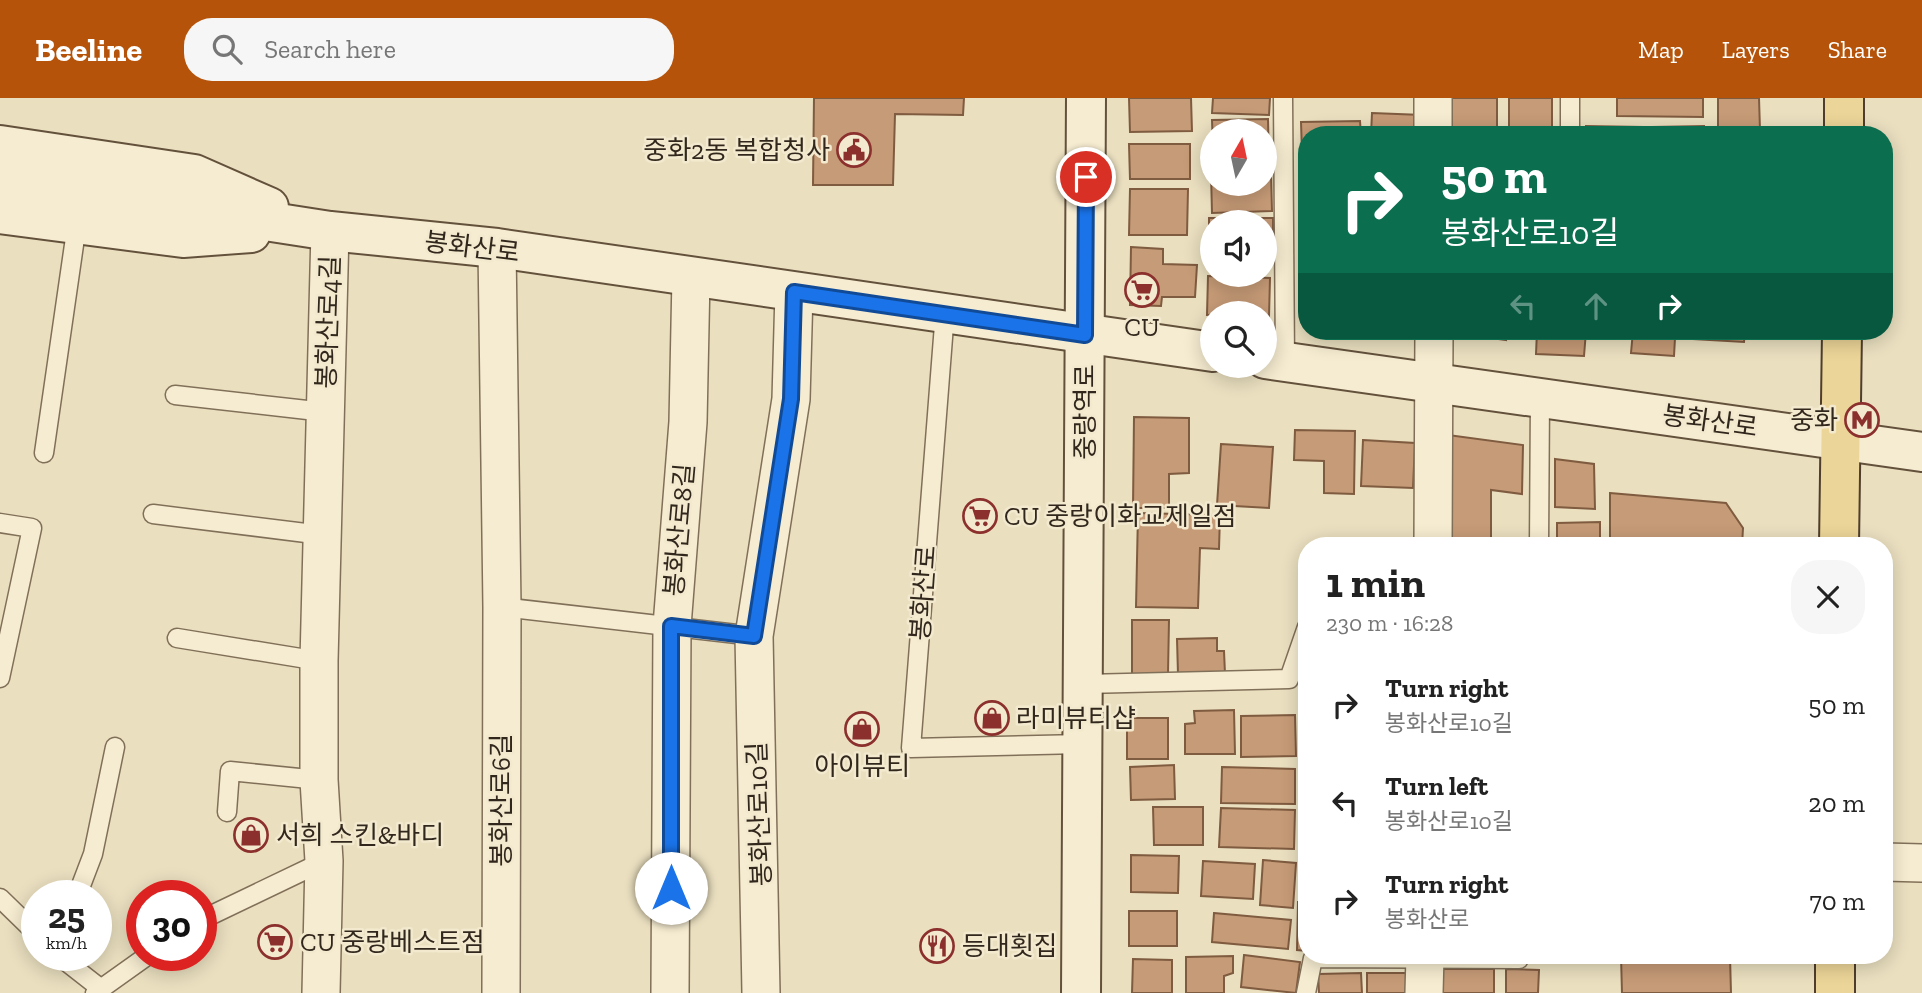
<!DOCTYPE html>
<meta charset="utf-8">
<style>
body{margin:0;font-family:"Zilla Slab","Noto Sans KR",serif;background:#f6f6f6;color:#222;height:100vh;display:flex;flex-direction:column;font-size:26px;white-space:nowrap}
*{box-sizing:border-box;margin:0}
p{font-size:23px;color:#767676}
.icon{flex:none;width:38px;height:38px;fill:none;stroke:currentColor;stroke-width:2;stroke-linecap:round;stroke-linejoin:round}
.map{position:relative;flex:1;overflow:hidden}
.panel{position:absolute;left:1298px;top:439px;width:595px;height:427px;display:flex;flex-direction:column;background:#fff;border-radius:28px;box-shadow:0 4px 18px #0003}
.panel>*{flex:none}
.top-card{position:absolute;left:1298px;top:28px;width:595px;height:214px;border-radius:28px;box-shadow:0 4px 18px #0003;background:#0b6e4f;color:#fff;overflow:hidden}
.needle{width:46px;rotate:9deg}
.controls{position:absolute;left:1200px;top:21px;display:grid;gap:14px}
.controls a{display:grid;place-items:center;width:77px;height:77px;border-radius:50%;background:#fff;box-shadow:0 4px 18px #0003;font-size:35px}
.speed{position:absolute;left:21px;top:782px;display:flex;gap:14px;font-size:35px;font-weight:700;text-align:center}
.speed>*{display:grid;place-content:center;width:91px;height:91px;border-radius:50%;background:#fff;box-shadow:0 4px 18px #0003;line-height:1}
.speed small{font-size:18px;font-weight:400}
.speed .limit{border:10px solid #d22;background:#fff;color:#111}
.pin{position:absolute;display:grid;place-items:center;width:60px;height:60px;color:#fff;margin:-30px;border:4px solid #fff;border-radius:50%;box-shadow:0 2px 7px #0007}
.me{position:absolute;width:77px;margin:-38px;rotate:0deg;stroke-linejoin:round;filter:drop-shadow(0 0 5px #0008)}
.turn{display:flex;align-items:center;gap:24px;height:147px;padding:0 28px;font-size:32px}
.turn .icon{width:91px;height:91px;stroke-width:2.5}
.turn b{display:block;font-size:49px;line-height:60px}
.lanes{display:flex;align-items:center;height:66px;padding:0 28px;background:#0003;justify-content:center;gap:35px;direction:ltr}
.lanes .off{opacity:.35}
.round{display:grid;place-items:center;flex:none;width:74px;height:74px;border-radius:28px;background:#f6f6f6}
.head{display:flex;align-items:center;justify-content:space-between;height:119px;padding:0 28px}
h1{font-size:42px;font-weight:700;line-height:52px}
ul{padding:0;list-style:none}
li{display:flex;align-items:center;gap:21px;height:98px;padding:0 28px}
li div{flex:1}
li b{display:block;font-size:26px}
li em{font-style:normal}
header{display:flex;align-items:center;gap:42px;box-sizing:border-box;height:98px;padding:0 35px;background:#b45309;color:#fff}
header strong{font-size:33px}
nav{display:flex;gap:38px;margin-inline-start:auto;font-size:24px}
.search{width:490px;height:63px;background:#f6f6f6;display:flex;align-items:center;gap:18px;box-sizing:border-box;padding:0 24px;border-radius:28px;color:#767676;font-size:26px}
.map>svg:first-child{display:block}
</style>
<header>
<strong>Beeline</strong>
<div class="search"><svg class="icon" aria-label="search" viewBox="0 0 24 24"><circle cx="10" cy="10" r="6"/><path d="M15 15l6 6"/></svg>Search here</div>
<nav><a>Map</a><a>Layers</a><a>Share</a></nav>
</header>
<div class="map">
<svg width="1922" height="895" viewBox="0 0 1922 895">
<rect width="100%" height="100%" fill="#eadfbf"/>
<g fill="#c69b77" stroke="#7f5b40" stroke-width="2">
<path d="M814 0H964L963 17 895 16 893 87H813Z"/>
<path d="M1129 0H1191L1192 33 1130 34Z"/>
<path d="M1213 0H1270L1269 17 1212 15Z"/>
<rect x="1443" y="0" width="54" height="37"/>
<rect x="1509" y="0" width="43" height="37"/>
<path d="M1617 0H1703V19L1617 18Z"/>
<path d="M1718 0H1759L1760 32 1718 33Z"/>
<path d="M1372 15 1422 17 1421 37H1371Z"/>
<path d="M1268 21 1269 65H1265V33H1213V51L1212 22Z"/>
<path d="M1360 23 1361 37H1307V55H1302L1301 24Z"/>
<path d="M1586 28 1643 29V37H1586Z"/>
<path d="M1704 28V37H1653V29Z"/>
<path d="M1129 46H1190V81H1130Z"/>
<path d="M1265 74H1271L1272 113 1212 115 1211 75 1213 86H1265Z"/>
<rect x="1301" y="82" width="6" height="48"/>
<path d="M1130 91H1188L1187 137H1129Z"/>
<path d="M1209 120H1273V150H1265V124H1213V161H1209Z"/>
<path d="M1131 149 1163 151V166L1197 167 1195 199H1162L1161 208 1130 207Z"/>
<path d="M1303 163H1307V200H1300Z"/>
<path d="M1208 178 1270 180 1269 219H1265V215L1207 217Z"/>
<path d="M1455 233H1505L1506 242 1455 235Z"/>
<path d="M1537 233H1586L1584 258 1536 256Z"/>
<path d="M1633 233H1745L1744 244 1675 240 1674 258 1631 255Z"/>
<path d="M1134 319 1189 320V375L1169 376V410H1133Z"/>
<path d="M1295 332 1355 333 1354 396 1324 395V363L1294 362Z"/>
<path d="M1448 337 1523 347 1522 396 1491 392V448H1447Z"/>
<path d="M1363 342 1415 345 1413 390 1361 388Z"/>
<path d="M1221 346 1273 349 1269 410 1217 407Z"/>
<path d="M1555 361 1594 366 1595 411 1555 409Z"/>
<path d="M1610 395 1726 405 1743 430 1742 448H1610Z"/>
<path d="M1138 415 1220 417 1219 451 1200 450 1198 510 1136 509Z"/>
<path d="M1600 424V448H1557V425Z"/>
<path d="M1132 522H1169L1168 576H1132Z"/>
<path d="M1217 540V553H1224L1225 576H1178L1177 541Z"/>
<path d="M1234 612 1235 656H1185V626L1195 625 1194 613Z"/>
<path d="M1295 617 1296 658 1241 659V618Z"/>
<rect x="1127" y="620" width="41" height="41"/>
<path d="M1307 622V673H1300L1299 623Z"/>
<path d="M1174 667 1175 701 1131 702 1130 669Z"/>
<path d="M1222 669 1295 671V706L1221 705Z"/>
<path d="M1303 686H1307V732H1302Z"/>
<path d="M1153 709H1203V747H1154Z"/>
<path d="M1221 710 1295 712 1294 751 1219 749Z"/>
<path d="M1305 738H1307V794L1304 795Z"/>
<path d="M1131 757 1179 758 1178 795 1131 794Z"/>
<path d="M1263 762 1296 765 1293 810 1260 807Z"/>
<path d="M1203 763 1255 766 1253 801 1201 798Z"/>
<path d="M1298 804H1307V853L1297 852Z"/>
<rect x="1129" y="813" width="48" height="35"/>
<path d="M1214 815 1291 822 1288 851 1212 844Z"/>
<path d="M1244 857 1300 864 1296 895 1241 889Z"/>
<path d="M1233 858V875L1224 878V895H1186V859Z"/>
<path d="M1621 858H1730L1731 895H1622Z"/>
<path d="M1133 861 1172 862V895H1132Z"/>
<rect x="1442" y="871" width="52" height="24"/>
<path d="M1506 871 1539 872 1538 895H1506Z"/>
<path d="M1361 875 1362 895H1319L1318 876Z"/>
<rect x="1367" y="875" width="42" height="20"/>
</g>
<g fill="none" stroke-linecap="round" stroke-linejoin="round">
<g stroke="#817059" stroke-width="21">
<g id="lane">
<path d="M1283 0 1285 263"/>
<path d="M1570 0V37"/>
<path d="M945 214 911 650 1082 646"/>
<path d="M175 297 325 314"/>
<path d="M44 355 77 126"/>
<path d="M153 416 322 437"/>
<path d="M0 425 32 430 0 580"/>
<path d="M1539 448 1540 299"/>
<path d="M502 509 754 538"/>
<path d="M177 540 319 563"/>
<path d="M1085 586 1289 581 1307 529"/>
<path d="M227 714 230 673 319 682"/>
<path d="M77 798 93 756 115 649"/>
<path d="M0 800 37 836"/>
<path d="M201 822 324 763"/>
<path d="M59 858 100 890"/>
<path d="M95 895 147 858"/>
<path d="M1306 895 1313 860 1519 861"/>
</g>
</g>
<g stroke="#817059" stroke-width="40">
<g id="street">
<path d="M1433 0V37"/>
<path d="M497 150 502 509 501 895"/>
<path d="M1433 448 1434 233"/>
<path d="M1885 764 1922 765"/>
<path d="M321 895 324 763 319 682V563L330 133"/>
<path d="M670 895 672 528 688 324 691 179"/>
<path d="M761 895 754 538 791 301 794 194"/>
<path d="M1424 895 1425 858"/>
</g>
</g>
<g stroke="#63513c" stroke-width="42">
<g id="secondary">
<path d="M0 47 194 76 269 109"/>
<path d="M0 82 330 133 497 150 1213 254"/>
<path d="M0 116 183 140 251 135"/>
<path d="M1265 261 1922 354"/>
<path d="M1081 895 1086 0"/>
</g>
</g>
<g stroke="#4f3e2d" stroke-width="42">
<g id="primary">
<path d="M1844 37V0"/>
<path d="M1839 448 1842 233"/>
<path d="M1835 858V895"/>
</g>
</g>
<use href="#lane" stroke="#f6ecd1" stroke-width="18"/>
<use href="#street" stroke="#f6ecd1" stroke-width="37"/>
<use href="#secondary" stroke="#f6ecd1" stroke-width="38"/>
<use href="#primary" stroke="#ecd598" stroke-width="38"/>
</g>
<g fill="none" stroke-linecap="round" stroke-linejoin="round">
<g stroke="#114b97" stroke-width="18">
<path id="route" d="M671 790V528L754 538 791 301 794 194 1085 237 1086 79"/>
</g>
<use href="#route" stroke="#1a73e8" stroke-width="12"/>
</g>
<defs>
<g id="civic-ring" transform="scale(1.75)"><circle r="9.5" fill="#f2e9ce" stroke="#8c302d" stroke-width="1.5"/><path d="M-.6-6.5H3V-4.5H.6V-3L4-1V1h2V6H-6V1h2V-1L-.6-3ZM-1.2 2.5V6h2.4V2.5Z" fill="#8c302d"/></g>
<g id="supermarket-ring" transform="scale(1.75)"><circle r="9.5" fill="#f2e9ce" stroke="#8c302d" stroke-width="1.5"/><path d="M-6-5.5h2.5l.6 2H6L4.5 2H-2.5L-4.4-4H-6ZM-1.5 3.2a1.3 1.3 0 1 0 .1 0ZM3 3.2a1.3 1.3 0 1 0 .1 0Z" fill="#8c302d"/></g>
<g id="metro-ring" transform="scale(1.75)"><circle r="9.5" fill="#f2e9ce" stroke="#8c302d" stroke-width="1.5"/><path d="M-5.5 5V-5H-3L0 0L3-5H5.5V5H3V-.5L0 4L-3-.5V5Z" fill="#8c302d"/></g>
<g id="shop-ring" transform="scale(1.75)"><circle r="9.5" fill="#f2e9ce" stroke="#8c302d" stroke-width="1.5"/><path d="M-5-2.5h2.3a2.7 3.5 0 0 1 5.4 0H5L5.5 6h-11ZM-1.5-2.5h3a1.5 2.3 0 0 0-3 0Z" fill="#8c302d"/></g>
<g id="restaurant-ring" transform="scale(1.75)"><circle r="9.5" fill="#f2e9ce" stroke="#8c302d" stroke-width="1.5"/><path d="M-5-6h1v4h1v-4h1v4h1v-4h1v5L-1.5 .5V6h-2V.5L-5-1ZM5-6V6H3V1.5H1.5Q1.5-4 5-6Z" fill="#8c302d"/></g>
</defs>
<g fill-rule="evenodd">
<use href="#civic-ring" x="854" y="52"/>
<use href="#supermarket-ring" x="1142" y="192"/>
<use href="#metro-ring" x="1862" y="322"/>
<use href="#supermarket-ring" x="980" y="418"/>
<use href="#shop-ring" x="992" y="620"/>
<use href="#shop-ring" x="862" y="631"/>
<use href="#shop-ring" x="251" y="737"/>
<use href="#supermarket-ring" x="275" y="844"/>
<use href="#restaurant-ring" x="937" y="848"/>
</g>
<g text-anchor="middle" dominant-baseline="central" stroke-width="5" stroke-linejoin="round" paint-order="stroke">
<g font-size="26" fill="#32271c" stroke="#f2e9ce" text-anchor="start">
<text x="830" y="52" text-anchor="end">중화2동 복합청사</text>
<text x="1142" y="229" text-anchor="middle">CU</text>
<text x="1838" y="322" text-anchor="end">중화</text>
<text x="1004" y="418">CU 중랑이화교제일점</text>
<text x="1016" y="620">라미뷰티샵</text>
<text x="862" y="668" text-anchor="middle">아이뷰티</text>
<text x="276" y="737">서희 스킨&amp;바디</text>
<text x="300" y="844">CU 중랑베스트점</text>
<text x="962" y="848">등대횟집</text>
</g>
<g font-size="26" fill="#32271c" stroke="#f2e9ce">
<text transform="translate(472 149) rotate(7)">봉화산로</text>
<text transform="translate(328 224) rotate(-88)">봉화산로4길</text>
<text transform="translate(1085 314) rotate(-90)">중랑역로</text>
<text transform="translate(1710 323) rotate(8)">봉화산로</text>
<text transform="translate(679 432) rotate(-85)">봉화산로8길</text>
<text transform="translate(923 495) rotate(-86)">봉화산로</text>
<text transform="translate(501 702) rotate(-90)">봉화산로6길</text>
<text transform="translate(759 716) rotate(-92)">봉화산로10길</text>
</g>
</g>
</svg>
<div class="controls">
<a><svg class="needle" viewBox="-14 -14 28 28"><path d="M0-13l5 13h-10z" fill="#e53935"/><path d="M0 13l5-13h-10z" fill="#767676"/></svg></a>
<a><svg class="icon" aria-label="sound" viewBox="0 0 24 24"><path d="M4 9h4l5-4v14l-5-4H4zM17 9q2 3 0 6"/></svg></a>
<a><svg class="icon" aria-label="search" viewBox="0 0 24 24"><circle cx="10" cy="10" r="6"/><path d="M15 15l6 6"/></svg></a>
</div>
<div class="speed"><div>25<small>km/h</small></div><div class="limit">30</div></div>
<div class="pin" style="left:1086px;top:79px;background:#d93025"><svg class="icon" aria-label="arrive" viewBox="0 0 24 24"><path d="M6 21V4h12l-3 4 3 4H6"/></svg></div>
<svg class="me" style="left:671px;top:790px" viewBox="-20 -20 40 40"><circle r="19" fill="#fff"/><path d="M0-13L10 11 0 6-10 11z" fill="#1a73e8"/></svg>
<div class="top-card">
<div class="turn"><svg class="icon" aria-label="right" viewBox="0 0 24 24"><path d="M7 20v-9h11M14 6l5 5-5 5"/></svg><div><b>50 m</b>봉화산로10길</div></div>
<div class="lanes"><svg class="icon off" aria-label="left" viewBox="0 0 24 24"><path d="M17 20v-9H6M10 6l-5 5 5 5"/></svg><svg class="icon off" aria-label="ahead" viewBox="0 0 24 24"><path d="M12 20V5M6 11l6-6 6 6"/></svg><svg class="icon" aria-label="right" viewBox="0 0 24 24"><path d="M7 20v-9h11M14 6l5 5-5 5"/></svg></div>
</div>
<section class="panel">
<div class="head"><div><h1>1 min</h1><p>230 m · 16:28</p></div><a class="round"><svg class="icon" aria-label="close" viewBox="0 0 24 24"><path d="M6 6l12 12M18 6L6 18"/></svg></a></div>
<ul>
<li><svg class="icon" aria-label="right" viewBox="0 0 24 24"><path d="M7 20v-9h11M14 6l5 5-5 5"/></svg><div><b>Turn right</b><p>봉화산로10길</p></div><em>50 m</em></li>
<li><svg class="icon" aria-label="left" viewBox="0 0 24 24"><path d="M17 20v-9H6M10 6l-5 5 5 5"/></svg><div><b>Turn left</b><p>봉화산로10길</p></div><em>20 m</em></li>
<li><svg class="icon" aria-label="right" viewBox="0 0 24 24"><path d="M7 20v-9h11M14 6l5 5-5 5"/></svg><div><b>Turn right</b><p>봉화산로</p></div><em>70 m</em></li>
</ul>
</section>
</div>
